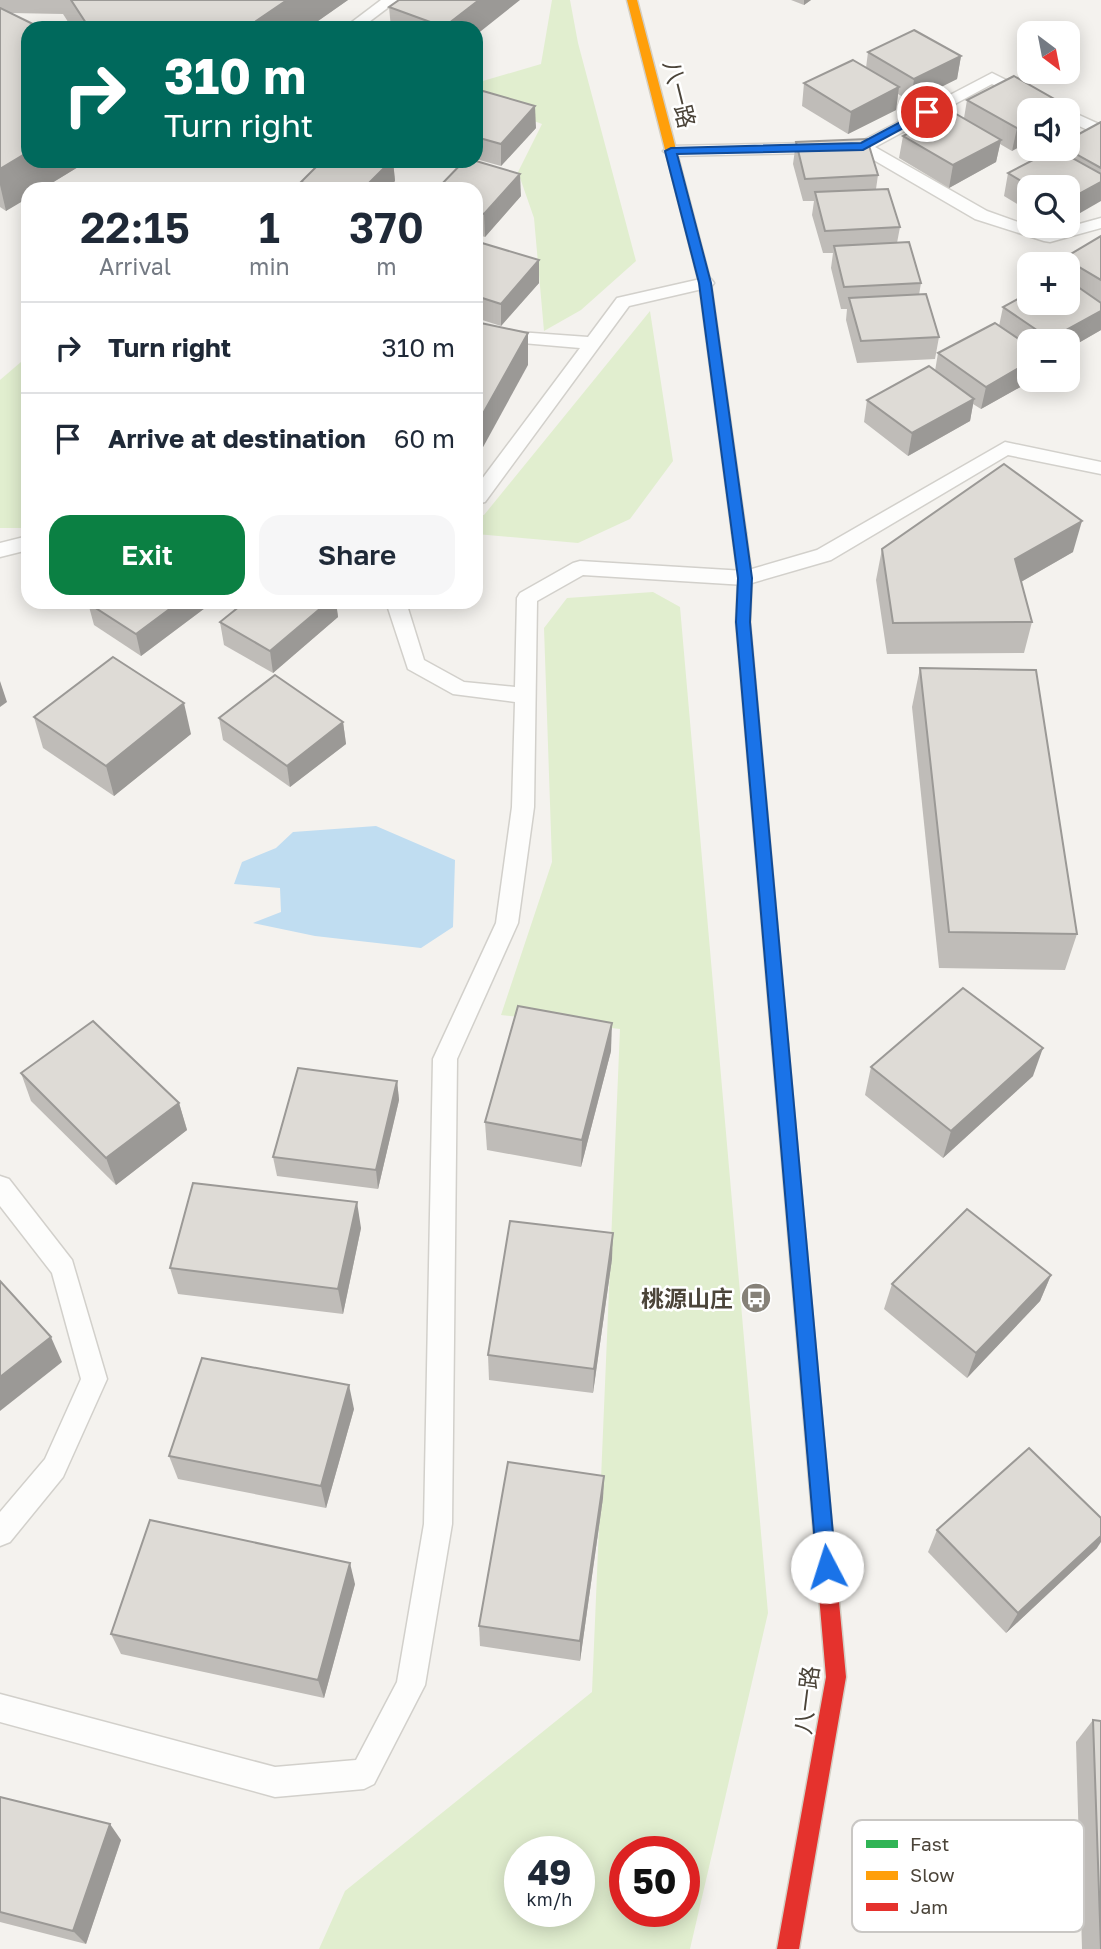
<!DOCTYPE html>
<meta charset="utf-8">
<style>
body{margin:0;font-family:"Golos Text","Noto Sans SC",sans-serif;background:#f6f6f7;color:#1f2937;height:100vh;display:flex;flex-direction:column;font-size:26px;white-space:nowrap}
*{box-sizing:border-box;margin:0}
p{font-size:23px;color:#747a83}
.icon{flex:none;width:38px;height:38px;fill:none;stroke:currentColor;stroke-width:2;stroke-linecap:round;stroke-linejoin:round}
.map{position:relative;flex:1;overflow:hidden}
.side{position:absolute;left:21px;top:182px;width:462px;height:427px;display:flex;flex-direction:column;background:#fff;border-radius:21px;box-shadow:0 4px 18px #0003}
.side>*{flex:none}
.banner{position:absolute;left:21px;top:21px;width:462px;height:147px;border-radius:21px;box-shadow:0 4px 18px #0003;background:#00695c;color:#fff;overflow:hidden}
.needle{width:46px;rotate:148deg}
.controls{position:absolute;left:1017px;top:21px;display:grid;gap:14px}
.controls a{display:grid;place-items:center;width:63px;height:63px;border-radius:14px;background:#fff;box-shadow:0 4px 18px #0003;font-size:35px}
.speed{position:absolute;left:504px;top:1836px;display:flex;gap:14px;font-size:35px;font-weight:700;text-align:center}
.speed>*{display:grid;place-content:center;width:91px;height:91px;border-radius:50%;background:#fff;box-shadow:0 4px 18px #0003;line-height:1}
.speed small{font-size:18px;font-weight:400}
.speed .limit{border:10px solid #d22;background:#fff;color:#111}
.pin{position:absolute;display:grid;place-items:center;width:60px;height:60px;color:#fff;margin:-30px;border:4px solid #fff;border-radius:50%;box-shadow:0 2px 7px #0007}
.me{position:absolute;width:77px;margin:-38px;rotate:355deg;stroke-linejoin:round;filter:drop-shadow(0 0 5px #0008)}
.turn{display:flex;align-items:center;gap:24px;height:147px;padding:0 28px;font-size:32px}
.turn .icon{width:91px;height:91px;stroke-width:2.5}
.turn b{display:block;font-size:49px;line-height:60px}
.eta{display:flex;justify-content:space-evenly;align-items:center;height:119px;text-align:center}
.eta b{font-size:42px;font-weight:600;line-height:49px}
.primary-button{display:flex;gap:14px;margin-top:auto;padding:14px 28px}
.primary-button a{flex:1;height:80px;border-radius:21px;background:#0b8043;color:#fff;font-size:28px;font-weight:600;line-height:80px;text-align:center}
.primary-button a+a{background:#f6f6f7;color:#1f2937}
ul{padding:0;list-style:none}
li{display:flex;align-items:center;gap:21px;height:91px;padding:0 28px;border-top:2px solid #e0e1e3}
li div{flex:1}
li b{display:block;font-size:26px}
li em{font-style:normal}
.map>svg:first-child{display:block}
</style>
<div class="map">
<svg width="1101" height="1949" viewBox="0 0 1101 1949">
<rect width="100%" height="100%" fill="#f4f2ee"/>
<g fill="#e1eecf" fill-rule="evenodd">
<path d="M552 0H570L578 43 636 261 581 310 544 331 534 218 518 172 542 124 476 99V83L541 64Z"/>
<path d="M650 311 673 461 630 519 578 543 476 534V515H484Z"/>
<path d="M28 356V528H0V380Z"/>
<path d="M653 592 680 607 768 1613 690 1949H319L345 1891 592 1692 620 1029 501 1015 552 862 544 628 567 598ZM520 1852H579V1911H520ZM625 1852H684V1911H625Z"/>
</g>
<path fill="#c0ddf1" d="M376 826 455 860 453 927 421 948 315 936 253 923 281 912 280 888 234 884 242 862 276 848 293 832Z"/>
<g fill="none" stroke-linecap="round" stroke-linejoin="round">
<g stroke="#d2d0cb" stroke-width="3">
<g id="lane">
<path d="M381 0H398L361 28H344Z"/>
<path d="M992 73 1066 110H1046L992 84 875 147 987 211 1029 226 1050 232 1101 218V228L1050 242 1044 241 975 219 860 152 671 156 663 151 671 146 860 142Z"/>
<path d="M1068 110 1101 125V136L1068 121Z"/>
<path d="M705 278 711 279 714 283 711 287 629 306 485 502 476 504V487L580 348 476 339V329L588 337 617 298Z"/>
<path d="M1005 442 1101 462V474L1008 455 831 560 745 585 583 575 537 601 534 807 518 923 457 1059 452 1524 425 1685 374 1784 364 1789 275 1797 0 1722V1694L275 1767 356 1760 397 1682 424 1524 433 1059 496 923 512 807 515 702 453 694 408 669 386 602H406L424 660 464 682 515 687 517 598 520 593 573 563 580 561 745 571 817 550Z"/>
<path d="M28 536V550L0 557V543Z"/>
<path d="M0 1176 9 1179 72 1260 107 1379 63 1477 10 1542 0 1546V1512L45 1459 81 1379 52 1273 0 1206Z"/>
</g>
</g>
<g stroke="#d3cfc5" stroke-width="3">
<path id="fast" d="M780 1037 786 1039 788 1044 821 1408 818 1414 812 1417 806 1414 803 1408 772 1044 774 1039Z"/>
</g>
<g stroke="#d3cfc5" stroke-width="3">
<path id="slow" d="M627 0H637L711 283 746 533 739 538 732 533 699 283Z"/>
</g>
<g stroke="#d3cfc5" stroke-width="3">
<g id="jam">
<path d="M739 528 746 533 752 578 750 622 788 1044 786 1049H774L772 1044 736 622 738 578 732 533Z"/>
<path d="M812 1399 818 1402 821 1408 846 1677 799 1949H777L826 1677 803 1408 806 1402Z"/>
</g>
</g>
<use href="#lane" fill="#fdfdfc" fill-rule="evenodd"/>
<use href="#fast" fill="#30b455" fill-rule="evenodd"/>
<use href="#slow" fill="#ff9f0a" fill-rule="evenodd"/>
<use href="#jam" fill="#e5322d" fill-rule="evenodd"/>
</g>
<g fill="#bfbcb8">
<path d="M0 0H348L308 28H72L63 14 11 13 28 161H88L42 189H28L6 211 0 207Z"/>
<path d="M791 0H811L804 5Z"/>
<path d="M389 7 476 28H391Z"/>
<path d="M868 52 961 56 957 79 911 102 898 94 896 110 848 134 802 106 804 83 866 68Z"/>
<path d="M476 99 536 128 501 166 476 159Z"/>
<path d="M967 100 1063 104 1061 110H1029L1012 151 1000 144 996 162 949 188 899 158 903 136 964 118Z"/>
<path d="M1101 122V201L1068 187H1029V211L1004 196 1008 173 1058 149H1068Z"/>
<path d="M796 142 878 175 876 189 900 227 897 243 921 283 919 295 939 337 935 359 857 363 846 320 847 309H841L831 268 833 253H823L812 215 814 201H803L793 164Z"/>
<path d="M322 161H393L395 181 387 189H301V182Z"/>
<path d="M476 189 521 196 485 237 476 234Z"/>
<path d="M1101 236V330L1068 349V341H1029V380H1033L981 409 973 404 970 421 908 456 864 422 867 400 935 371 938 353 999 326 1003 307 1068 303V264H1062L1064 258Z"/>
<path d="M476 250 539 260V283L501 326 476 318Z"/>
<path d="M882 549 1073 552 1021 582 1032 622 1024 653 887 654 876 580Z"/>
<path d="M213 602 141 656 94 625 88 603Z"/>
<path d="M245 602H336L338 617 273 673 224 645 220 622Z"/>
<path d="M920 668 1077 934 1065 970 939 968 912 707Z"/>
<path d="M34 717 191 734 114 796 43 748Z"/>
<path d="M219 718 343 722 346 744 290 787 223 740Z"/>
<path d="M611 1051 581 1167 487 1150 485 1122Z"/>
<path d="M871 1067 1033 1076 943 1158 865 1095Z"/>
<path d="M21 1073 179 1103 187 1130 116 1185 31 1101Z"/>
<path d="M397 1081 399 1100 378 1189 277 1176 273 1157Z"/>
<path d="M361 1228 343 1314 178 1294 170 1268Z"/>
<path d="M612 1259 593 1393 489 1380 488 1355Z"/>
<path d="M1051 1275 1040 1301 967 1378 884 1309 892 1284Z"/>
<path d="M354 1409 326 1508 178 1479 169 1456Z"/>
<path d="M604 1476 603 1498 580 1661 480 1646 479 1626Z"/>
<path d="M937 1530 1097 1548 1006 1633 928 1552Z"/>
<path d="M355 1584 324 1698 121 1654 111 1634Z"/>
<path d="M1093 1720 1101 1949H1082L1076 1742Z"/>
<path d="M0 1797 121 1840 86 1944 0 1922Z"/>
</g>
<g fill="#9b9996">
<path d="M287 0H348L308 28H246Z"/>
<path d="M479 0H520L476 35V28H444V27Z"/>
<path d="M804 0H811L804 5Z"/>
<path d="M961 56 957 79 911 102 914 79Z"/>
<path d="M899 87 896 110 848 134 851 112Z"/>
<path d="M1063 104 1061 110H1051Z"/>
<path d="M535 106 536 128 501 166V144Z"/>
<path d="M1029 122V142L1012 151 1017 128Z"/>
<path d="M1001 140 996 162 949 188 953 165Z"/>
<path d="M28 152V161H88L42 189H28V198L6 211 0 185V169Z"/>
<path d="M391 161H393L395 181 387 189H363Z"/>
<path d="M520 174 521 196 485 237 484 214Z"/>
<path d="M1101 182V201L1068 220V200Z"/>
<path d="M539 260V283L501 326V304Z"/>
<path d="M1101 311V330L1068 349V341H1049L1050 339Z"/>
<path d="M528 333V365L476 460V426Z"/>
<path d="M1029 362V380H1033L981 409 986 387Z"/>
<path d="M974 399 970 421 908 456 912 433Z"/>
<path d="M1082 521 1073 552 1007 590 1015 559Z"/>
<path d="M179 602H213L141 656 136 634Z"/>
<path d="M328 602H336L338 617 273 673 270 651Z"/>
<path d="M0 681 7 702 0 707Z"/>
<path d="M184 703 191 734 114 796 106 766Z"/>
<path d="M343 722 346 744 290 787 287 766Z"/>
<path d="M612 1023 611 1051 581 1167 582 1140Z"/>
<path d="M1043 1048 1033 1076 943 1158 951 1131Z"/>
<path d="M397 1081 399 1100 378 1189 376 1170Z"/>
<path d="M179 1103 187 1130 116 1185 106 1158Z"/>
<path d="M357 1202 361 1228 343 1314 338 1289Z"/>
<path d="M613 1233 612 1259 593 1393 594 1369Z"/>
<path d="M1051 1275 1040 1301 967 1378 976 1353Z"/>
<path d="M51 1337 62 1362 0 1411V1377Z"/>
<path d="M349 1385 354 1409 326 1508 321 1486Z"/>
<path d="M604 1476 603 1498 580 1661V1641Z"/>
<path d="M1101 1536V1542L1097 1548 1006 1633 1018 1613Z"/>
<path d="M350 1563 355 1584 324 1698 318 1680Z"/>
<path d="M110 1824 121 1840 86 1944 73 1931Z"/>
</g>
<g fill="#dedbd6" stroke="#9b9996" stroke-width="2">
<path d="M71 0H287L246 28H170L162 25 86 23Z"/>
<path d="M399 0H479L444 27 389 7Z"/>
<path d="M0 8 41 28H28V152L0 169Z"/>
<path d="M914 30 961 56 914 79 868 52Z"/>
<path d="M853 60 899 87 851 112 804 83Z"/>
<path d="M1014 76 1063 104 1051 110H1029V122L1017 128 967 100Z"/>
<path d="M483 91 535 106 501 144 476 137V99Z"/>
<path d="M951 111 1001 140 953 165 903 136Z"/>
<path d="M1101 122V168L1067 149 1068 140Z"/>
<path d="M867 139 878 175 805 179 796 142Z"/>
<path d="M1054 149H1056L1101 174V182L1068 200V187H1031L1008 173Z"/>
<path d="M322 161H391L363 189H324L301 182Z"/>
<path d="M464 161H476L520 174 484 214 476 212V189H437Z"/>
<path d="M888 189 900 227 825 231 815 192Z"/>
<path d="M1101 236V280L1064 258Z"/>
<path d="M909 242 921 283 844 287 834 246Z"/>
<path d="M482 243 539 260 501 304 476 296V250Z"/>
<path d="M1068 280 1101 303V311L1050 339 1003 307 1029 293V303H1068Z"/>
<path d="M926 294 939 337 861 341 849 298Z"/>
<path d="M476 322 528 333 476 426Z"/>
<path d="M995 323 1029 346V362L986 387 938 353Z"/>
<path d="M929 366 974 399 912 433 867 400Z"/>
<path d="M1004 464 1082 521 1015 559 1032 622 893 623 882 549Z"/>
<path d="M89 602H179L136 634 88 603Z"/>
<path d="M245 602H328L270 651 220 622Z"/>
<path d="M113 657 184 703 106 766 34 717Z"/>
<path d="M920 668 1036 670 1077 934 949 932Z"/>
<path d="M275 675 343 722 287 766 219 718Z"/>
<path d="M963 988 1043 1048 951 1131 871 1067Z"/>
<path d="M518 1006 612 1023 582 1140 485 1122Z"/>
<path d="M93 1021 179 1103 106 1158 21 1073Z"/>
<path d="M298 1068 397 1081 376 1170 273 1157Z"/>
<path d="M193 1183 357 1202 338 1289 170 1268Z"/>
<path d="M967 1209 1051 1275 976 1353 892 1284Z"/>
<path d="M510 1221 613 1233 594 1369 488 1355Z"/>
<path d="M0 1281 51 1337 0 1377Z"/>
<path d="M202 1358 349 1385 321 1486 169 1456Z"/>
<path d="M1029 1448 1101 1518V1536L1018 1613 937 1530Z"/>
<path d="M508 1462 604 1476 580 1641 479 1626Z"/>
<path d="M150 1520 350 1563 318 1680 111 1634Z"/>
<path d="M1093 1720 1101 1721V1949Z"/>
<path d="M0 1797 110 1824 73 1931 0 1912Z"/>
</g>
<path fill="#1a73e8" stroke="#114b97" stroke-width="2" d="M923 110 933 112 863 150 677 154 711 283 752 578 750 622 836 1567 833 1573 827 1576 820 1573 817 1567 736 622 738 578 699 283 665 151 671 148 861 143Z"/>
<defs>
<g id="bus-disc" transform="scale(1.575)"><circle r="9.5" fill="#868178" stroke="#fff"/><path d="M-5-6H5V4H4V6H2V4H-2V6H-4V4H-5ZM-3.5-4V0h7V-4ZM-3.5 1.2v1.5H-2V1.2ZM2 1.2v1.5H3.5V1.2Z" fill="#fff"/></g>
</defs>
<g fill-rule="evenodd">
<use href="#bus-disc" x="756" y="1298"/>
</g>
<g text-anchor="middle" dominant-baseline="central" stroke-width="5" stroke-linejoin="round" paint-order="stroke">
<g font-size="23" fill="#4b4439" stroke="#fff">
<text transform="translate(680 94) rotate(76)">八一路</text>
<text transform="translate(806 1700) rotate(-83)">八一路</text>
</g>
<g font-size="23" font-weight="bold" fill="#4b4439" stroke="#fff" text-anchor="end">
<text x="733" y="1298">桃源山庄</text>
</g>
</g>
<rect x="852" y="1820" width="232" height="112" rx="10" fill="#fff" stroke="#c9c7c4" stroke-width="2"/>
<rect x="866" y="1840" width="32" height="8" fill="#30b455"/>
<rect x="866" y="1871" width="32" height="9" fill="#ff9f0a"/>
<rect x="866" y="1903" width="32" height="8" fill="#e5322d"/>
<g font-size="19" fill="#4b4439">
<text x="910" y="1851">Fast</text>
<text x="910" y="1882">Slow</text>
<text x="910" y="1914">Jam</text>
</g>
</svg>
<div class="controls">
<a><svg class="needle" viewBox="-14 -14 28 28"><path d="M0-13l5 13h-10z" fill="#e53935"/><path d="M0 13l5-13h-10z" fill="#747a83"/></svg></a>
<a><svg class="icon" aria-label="sound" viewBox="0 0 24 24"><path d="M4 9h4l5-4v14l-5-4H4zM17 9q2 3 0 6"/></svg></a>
<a><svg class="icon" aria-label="search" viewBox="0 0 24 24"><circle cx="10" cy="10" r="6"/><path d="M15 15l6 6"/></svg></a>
<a>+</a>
<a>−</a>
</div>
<div class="speed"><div>49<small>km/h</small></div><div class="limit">50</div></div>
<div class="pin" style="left:927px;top:112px;background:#d93025"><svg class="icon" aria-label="arrive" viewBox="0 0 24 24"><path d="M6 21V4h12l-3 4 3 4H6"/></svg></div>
<svg class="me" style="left:827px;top:1567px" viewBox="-20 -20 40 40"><circle r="19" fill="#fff"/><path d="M0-13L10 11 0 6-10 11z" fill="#1a73e8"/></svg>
<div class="banner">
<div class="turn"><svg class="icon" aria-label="right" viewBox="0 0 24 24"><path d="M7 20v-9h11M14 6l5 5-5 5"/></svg><div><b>310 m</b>Turn right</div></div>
</div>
<section class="side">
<div class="eta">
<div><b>22:15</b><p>Arrival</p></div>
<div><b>1</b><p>min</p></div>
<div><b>370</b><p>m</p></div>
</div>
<ul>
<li><svg class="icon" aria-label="right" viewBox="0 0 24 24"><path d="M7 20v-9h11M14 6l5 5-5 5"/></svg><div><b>Turn right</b></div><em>310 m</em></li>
<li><svg class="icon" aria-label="arrive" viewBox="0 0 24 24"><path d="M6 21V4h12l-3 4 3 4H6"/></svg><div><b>Arrive at destination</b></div><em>60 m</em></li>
</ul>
<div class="primary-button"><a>Exit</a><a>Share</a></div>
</section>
</div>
